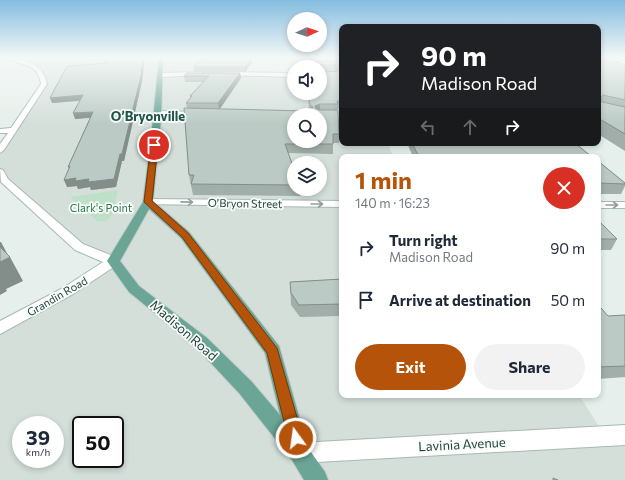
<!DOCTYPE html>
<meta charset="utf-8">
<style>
body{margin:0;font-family:Commissioner,sans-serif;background:#f2f2f3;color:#1f2937;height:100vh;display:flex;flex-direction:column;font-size:15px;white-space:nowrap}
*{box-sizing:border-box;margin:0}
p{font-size:13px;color:#747a83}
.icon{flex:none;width:22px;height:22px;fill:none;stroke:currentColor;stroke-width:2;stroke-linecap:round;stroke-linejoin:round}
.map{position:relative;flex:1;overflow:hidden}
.side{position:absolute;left:339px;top:154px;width:262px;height:244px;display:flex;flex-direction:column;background:#fff;border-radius:8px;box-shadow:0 2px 6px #0003}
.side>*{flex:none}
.hud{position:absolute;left:339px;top:24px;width:262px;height:122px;border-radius:8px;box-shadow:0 2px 6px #0003;background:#202124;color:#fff;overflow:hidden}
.needle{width:26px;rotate:87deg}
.tools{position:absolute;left:287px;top:12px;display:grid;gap:8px}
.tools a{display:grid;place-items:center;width:40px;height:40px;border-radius:50%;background:#fff;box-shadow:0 2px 6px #0003;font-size:20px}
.speed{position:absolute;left:12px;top:416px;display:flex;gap:8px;font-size:20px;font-weight:700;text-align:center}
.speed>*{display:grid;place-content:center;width:52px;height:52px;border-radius:50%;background:#fff;box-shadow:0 2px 6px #0003;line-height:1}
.speed small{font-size:10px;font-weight:400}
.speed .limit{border:2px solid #111;border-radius:6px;background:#fff;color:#111}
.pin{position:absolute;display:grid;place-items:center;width:34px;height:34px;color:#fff;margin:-17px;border:2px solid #fff;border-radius:50%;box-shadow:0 1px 4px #0007}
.me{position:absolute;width:44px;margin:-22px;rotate:346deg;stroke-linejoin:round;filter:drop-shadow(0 0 3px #0008)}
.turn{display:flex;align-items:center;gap:14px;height:84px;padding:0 16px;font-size:18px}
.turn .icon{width:52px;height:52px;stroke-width:2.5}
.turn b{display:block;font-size:28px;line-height:34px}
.lanes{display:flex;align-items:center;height:38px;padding:0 16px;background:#0003;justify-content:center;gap:20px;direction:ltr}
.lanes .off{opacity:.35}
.round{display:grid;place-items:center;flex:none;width:42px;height:42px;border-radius:21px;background:#f2f2f3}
.overview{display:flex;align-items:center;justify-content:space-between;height:68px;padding:0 16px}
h1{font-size:24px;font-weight:700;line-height:30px;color:#b45309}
.button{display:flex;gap:8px;margin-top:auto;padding:8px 16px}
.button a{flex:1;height:46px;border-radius:24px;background:#b45309;color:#fff;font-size:16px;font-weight:700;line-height:46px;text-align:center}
.button a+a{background:#f2f2f3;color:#1f2937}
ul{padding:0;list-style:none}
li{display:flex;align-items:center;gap:12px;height:52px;padding:0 16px}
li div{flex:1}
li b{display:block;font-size:15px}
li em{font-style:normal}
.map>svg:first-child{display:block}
</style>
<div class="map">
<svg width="625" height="480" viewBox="0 0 625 480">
<rect width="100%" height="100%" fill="#e6efeb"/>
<path fill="#d4dfda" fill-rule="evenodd" d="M8 58 252 59 242 74 294 75V93H320L322 91 320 115H294V141H320V115H342V143H388L393 157H342V395H579L605 436 625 435V480H0V328L113 261 79 247 1 176 0 172V150L44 84 42 73 26 63ZM294 163H320V189H294ZM21 425H55V459H21ZM81 425H115V459H81Z"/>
<path fill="#bfe0c8" d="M118 190C115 202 115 226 97 221L70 197Z"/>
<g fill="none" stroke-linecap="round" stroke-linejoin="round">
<g stroke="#a8b8b2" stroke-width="2">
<g id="minor">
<path d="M6 58C24 58 44 64 47 84L4 150 0 153V144L8 133H0V129L11 128 41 84C38 62 21 66 6 58Z"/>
<path d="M610 58H616L625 62V66Z"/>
<path d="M201 72 203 73V75L160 77 157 75 160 73Z"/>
<path d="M225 72 294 73V77L223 75V73Z"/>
<path d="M157 111 200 112 203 114 200 116 155 114V112Z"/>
<path d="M320 113H342V117H320V115H316Z"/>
<path d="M0 169 3 170 8 179 83 244 118 258 119 261 118 264 73 294 0 334V321L63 288 103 262 75 250 1 182Z"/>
<path d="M148 199 342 201V207L144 204 143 202Z"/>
<rect x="598" y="202" width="27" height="6"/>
<path d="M625 425V445L299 463 292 460 289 453 292 446 299 443Z"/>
</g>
</g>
<g stroke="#c2cac8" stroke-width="2">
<path id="major" d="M159 58H163L161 120 153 201 189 232 279 346 308 448 325 472 328 480H304L292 460 239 393 195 346 129 292 107 261 143 202 153 120ZM149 209 181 238 265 353 280 415 251 381 207 338 139 286 120 261Z"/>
</g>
<use href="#minor" fill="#fff" fill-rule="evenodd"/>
<use href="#major" fill="#6aa596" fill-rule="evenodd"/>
</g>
<g fill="#a1aea9">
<path d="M100 58H143L144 64 142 81 124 161H122L116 187 91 190 90 187 78 189 77 186 67 187 69 169 68 167 90 118 75 119 80 101 52 103 106 63Z"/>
<path d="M598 58 625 65V151L598 134Z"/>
<path d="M342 61V109H337L339 134V143H333V154L288 153 294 169V189H300V196L193 195 189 175 187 108 186 103 191 98 190 96 203 82H185L184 76 240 73 241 78 220 109 308 111 309 104 341 72H320L311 67Z"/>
<path d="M252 62 245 72H194V67Z"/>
<path d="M407 143H575L592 157H413Z"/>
<path d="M598 161 625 183V186L621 194H598Z"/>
<path d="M598 220 617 239 611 250H598Z"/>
<path d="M342 279V316L300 317 291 305 290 282Z"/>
<path d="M598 308 608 316 625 315V377L598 379Z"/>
</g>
<g fill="#838d89">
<path d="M252 58V62L245 72V67Z"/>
<path d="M143 59 144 64 142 81 124 161H122L116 187 91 190 90 187 78 189 77 186 67 187 64 180Z"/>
<path d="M240 73 241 78 219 110 218 103Z"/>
<path d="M83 95 85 100 52 103 50 98Z"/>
<path d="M320 104V112L315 108V106Z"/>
<path d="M93 112 95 117 75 119 73 113Z"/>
<path d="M0 242H1L9 257H10L23 281 6 289 7 291 0 295Z"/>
</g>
<g fill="#bbcac4" stroke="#838d89" fill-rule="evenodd">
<path d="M104 58H141L140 59H143L141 76 122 154H120L114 179 88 182 89 179 75 181 76 178 64 180 70 166 68 167 93 112 73 113 83 95 50 98 67 66 109 63Z"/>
<path d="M202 58H251L245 67H194Z"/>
<path d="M598 58H609L625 65V100L603 95 601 97 602 102 625 107V134L598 118Z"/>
<path d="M312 61H342V65H320L319 67H311Z"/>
<path d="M342 71V102L337 101 338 104H320L315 106V108L320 110H338L339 134H333V144H285L294 169V185L191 184 194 175H189L184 108 308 111 309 109 313 107 309 104 310 93H320V72ZM294 115H320V141H294Z"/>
<path d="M187 73H240L218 103H186L192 96H190L209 76H184Z"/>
<path d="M412 143H575L592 157H419Z"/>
<path d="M598 161 625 183V184L598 183Z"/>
<path d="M598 220 617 239H598Z"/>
<path d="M0 247 10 257 0 262Z"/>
<path d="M342 279V304L299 305 291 293 290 282Z"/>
<path d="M598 308H601L608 316 625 315V366L598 367Z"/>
<path d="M553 478 558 480H553Z"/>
</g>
<defs><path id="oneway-shaft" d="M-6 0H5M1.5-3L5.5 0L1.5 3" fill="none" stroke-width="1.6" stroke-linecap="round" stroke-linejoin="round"/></defs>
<g stroke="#92a09c">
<use href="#oneway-shaft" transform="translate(187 202) rotate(1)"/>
<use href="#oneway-shaft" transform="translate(317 204)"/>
<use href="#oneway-shaft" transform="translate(612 205)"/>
</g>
<linearGradient id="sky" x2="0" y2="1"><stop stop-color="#84bce0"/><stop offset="0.46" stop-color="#f4f8f6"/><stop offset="1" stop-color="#f4f8f6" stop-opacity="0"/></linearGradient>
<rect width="625" height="125" fill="url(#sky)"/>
<path fill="#b45309" stroke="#753606" d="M154 143 158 145 152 201 188 233 277 348 303 438 301 443 296 446 290 443 288 438 267 353 182 237 144 202 151 145Z"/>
<g text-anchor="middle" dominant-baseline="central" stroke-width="3.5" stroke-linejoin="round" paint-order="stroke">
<g font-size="11" fill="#24423a" stroke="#f7fbf9">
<text transform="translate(245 203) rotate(1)">O’Bryon Street</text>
<text transform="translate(57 296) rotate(-30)">Grandin Road</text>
</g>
<g font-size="11" fill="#2d7a4b" stroke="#f7fbf9">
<text x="101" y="207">Clark's Point</text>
</g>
<g font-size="13" font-weight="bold" fill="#1f5548" stroke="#f7fbf9">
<text x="148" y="116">O’Bryonville</text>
</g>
<g font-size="13" fill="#24423a" stroke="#f7fbf9">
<text transform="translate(184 330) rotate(41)">Madison Road</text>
<text transform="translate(462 444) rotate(-3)">Lavinia Avenue</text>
</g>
</g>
</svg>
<div class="tools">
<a><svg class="needle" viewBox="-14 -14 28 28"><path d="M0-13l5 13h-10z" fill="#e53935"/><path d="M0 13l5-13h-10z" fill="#747a83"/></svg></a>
<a><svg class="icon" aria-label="sound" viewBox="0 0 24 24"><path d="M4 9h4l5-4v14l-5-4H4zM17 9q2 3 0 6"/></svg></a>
<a><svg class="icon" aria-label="search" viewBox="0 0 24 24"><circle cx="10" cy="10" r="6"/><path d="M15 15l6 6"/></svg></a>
<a><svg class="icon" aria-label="layers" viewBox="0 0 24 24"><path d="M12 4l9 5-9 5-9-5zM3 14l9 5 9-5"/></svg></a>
</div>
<div class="speed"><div>39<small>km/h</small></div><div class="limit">50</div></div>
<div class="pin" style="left:154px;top:145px;background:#d93025"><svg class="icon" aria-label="arrive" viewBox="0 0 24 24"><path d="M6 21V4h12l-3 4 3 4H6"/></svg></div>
<svg class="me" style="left:296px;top:438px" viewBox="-20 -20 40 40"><circle r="17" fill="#b45309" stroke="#fff" stroke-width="3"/><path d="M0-11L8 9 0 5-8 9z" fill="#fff"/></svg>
<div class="hud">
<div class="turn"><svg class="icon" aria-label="right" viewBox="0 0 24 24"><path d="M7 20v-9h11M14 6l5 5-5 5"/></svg><div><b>90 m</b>Madison Road</div></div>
<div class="lanes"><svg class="icon off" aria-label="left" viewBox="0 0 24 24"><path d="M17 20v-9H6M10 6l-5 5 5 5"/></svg><svg class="icon off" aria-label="ahead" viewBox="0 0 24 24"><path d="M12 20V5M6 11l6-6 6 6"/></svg><svg class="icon" aria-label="right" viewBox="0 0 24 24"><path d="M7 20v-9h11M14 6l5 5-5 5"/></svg></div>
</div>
<section class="side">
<div class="overview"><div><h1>1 min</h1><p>140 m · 16:23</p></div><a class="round" style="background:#d93025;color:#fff"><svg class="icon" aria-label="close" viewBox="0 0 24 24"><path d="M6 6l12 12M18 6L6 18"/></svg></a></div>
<ul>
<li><svg class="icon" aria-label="right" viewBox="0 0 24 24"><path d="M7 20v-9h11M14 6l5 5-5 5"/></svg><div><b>Turn right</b><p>Madison Road</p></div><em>90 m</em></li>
<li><svg class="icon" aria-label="arrive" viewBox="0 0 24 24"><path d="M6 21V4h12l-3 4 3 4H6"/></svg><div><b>Arrive at destination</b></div><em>50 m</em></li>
</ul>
<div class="button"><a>Exit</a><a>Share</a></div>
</section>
</div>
